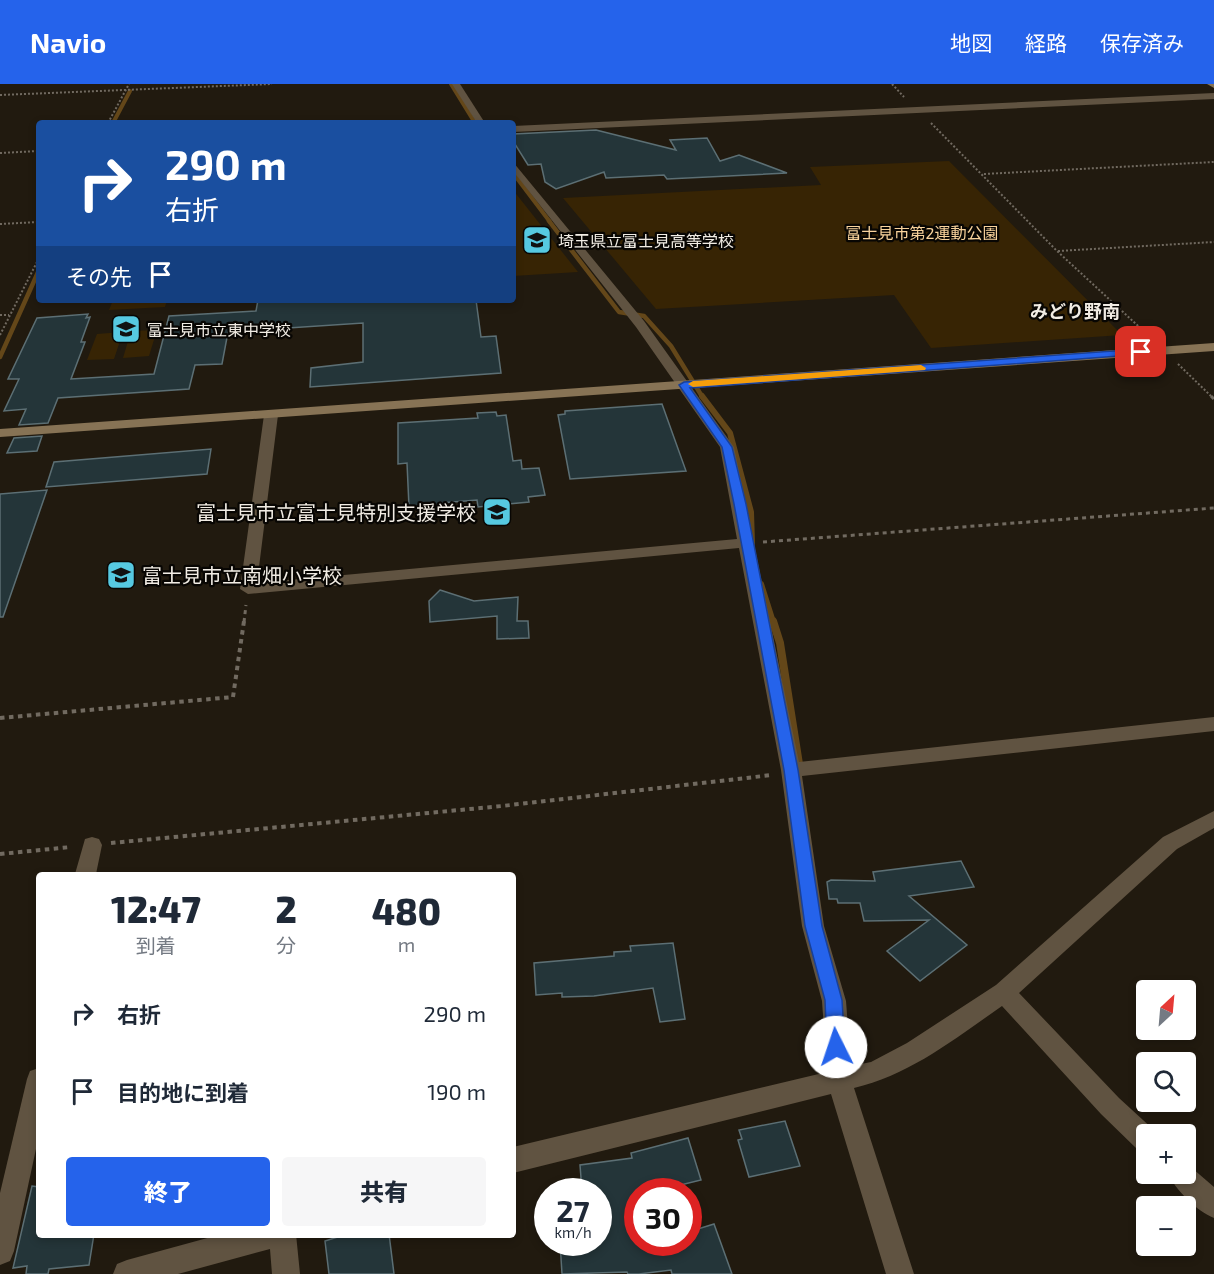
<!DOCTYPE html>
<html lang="ja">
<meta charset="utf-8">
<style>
body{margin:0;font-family:"Exo 2","Noto Sans JP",sans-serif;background:#f6f6f7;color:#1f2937;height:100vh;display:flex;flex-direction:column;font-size:22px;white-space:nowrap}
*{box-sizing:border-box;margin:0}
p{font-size:20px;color:#747a83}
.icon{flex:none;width:33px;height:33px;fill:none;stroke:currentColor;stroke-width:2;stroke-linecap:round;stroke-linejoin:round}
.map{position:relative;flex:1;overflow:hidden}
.drawer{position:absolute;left:36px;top:788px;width:480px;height:366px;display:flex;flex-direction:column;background:#fff;border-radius:6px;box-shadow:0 3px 9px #0003}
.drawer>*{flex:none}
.banner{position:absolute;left:36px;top:36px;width:480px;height:183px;border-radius:6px;box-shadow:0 3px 9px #0003;background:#1a4fa0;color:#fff;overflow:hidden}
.needle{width:39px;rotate:26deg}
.buttons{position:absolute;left:1136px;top:896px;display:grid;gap:12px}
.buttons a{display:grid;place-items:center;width:60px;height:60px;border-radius:6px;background:#fff;box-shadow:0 3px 9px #0003;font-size:30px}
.speed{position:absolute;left:534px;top:1094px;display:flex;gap:12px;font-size:30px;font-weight:700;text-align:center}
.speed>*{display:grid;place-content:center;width:78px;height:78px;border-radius:50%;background:#fff;box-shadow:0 3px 9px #0003;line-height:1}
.speed small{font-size:15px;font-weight:400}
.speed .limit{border:9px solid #d22;background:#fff;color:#111}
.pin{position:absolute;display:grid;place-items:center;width:51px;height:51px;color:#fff;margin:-26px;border-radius:12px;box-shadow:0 3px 9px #0006}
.me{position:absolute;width:66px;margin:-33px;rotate:356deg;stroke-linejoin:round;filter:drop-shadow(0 0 4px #0008)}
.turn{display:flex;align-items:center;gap:21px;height:126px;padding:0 30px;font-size:27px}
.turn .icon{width:78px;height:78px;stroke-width:2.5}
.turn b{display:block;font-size:42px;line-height:51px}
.then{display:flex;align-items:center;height:57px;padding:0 30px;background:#0003;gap:12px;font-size:22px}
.eta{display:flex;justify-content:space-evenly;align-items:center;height:102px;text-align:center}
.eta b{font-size:36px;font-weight:800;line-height:42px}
.primary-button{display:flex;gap:12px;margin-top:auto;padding:12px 30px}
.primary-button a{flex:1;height:69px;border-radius:6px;background:#2563eb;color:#fff;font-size:24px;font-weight:800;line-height:69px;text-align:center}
.primary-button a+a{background:#f6f6f7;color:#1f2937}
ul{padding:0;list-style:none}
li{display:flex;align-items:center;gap:18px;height:78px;padding:0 30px}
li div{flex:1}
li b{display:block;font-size:22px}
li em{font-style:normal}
header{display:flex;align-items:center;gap:36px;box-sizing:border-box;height:84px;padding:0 30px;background:#2563eb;color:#fff}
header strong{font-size:28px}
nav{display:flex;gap:33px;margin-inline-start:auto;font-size:21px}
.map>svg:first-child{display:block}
</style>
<header>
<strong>Navio</strong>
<nav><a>地図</a><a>経路</a><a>保存済み</a></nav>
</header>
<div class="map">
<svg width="1214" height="1190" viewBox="0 0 1214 1190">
<rect width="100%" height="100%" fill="#211a0f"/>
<g fill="#372404">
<path d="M949 77 1122 251 931 264 894 211 656 225 563 114 821 101 810 83Z"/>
<path d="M513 106 578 188 513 192Z"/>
<path d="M113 216H167L165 223 109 226Z"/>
<path d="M157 246 149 272 123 274 131 247Z"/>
<path d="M123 248 114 275 87 276 97 250Z"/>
</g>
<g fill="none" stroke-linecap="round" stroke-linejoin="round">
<g stroke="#644719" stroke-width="4">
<path d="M451 0 475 39"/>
<path d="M113 39 130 7"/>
<path d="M513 89 550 138"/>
</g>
<g stroke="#644719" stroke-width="4.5">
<path d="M549 137 619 228 644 232 671 262 703 314"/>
<path d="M0 273 39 186"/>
</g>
<g stroke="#644719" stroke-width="6">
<path d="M702 312 730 349 751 428 752 459"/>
<path d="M761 500 773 538"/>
</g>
<path stroke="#644719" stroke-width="8" d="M773 537 780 559 799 680"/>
</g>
<g fill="#243539" stroke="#5c6f74" stroke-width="1.5">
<path d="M596 46 676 66 670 56 707 54 720 77 739 71 787 89 667 95 664 91 606 94 604 88 556 105 545 98 541 80 528 81 513 57V50Z"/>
<path d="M258 216H476L481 253 496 252 501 289 310 303 311 284 363 278V239L228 248 222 280 195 281 189 305 58 314 48 339 19 341 26 325 4 327 19 295H8L37 234 88 230 86 234 90 233 81 258H85L71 295 154 290 169 232 256 227Z"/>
<path d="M662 320 686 387 570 395 558 331 565 330V327Z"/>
<path d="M496 328 497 332 506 331 513 377 521 376 522 385 539 384 545 411 528 413 529 418 478 423 477 416 441 419 442 424 424 426V421L409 423 407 379 398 380V339L478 334 477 329Z"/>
<path d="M42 352 37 367 7 369 14 354Z"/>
<path d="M211 365 207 390 46 403 54 378Z"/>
<path d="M47 406 3 533H0V410Z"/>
<path d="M440 506 474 517 518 513 517 537H528L529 554 497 555V532L430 538 429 517Z"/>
<path d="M961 777 974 803 909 812 967 861 920 897 887 867 929 836 864 837 860 819H838L837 815H829L827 798 831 796 875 797 873 788Z"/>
<path d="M673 859 685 935 660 938 653 904 594 912 562 913V909L536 911 534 879 614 872V868L631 867 630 862Z"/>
<path d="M785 1037 800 1082 749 1093 738 1056 742 1055 739 1046Z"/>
<path d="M688 1054 701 1096 656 1107H638V1158H688V1148L714 1140 732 1190H672L671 1186 639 1190H628L627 1188 562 1190 560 1158H598V1107H582L580 1081 632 1074 631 1069Z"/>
<path d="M32 1102 39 1103V1150H94L89 1181 49 1185 48 1190H26L27 1182 13 1184Z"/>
<path d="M347 1150H389L394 1190H329L325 1157Z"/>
</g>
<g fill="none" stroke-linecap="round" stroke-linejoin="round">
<g stroke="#716a60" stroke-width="2" stroke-dasharray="2 2" stroke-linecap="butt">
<path d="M892 0 904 13"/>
<path d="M0 11 272 0"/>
<path d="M108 39 129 0"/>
<path d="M931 39 1057 167 1149 252"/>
<path d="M0 69 39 67"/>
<path d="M984 90 1214 78"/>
<path d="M0 140 39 138"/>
<path d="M1058 167 1214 158"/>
<path d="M0 231H9"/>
<path d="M0 251 39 174"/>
<path d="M1178 280 1213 314"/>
</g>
<g stroke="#716a60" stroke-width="3" stroke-dasharray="4 4" stroke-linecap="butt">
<path d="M1211 312 1214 315"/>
<path d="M763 458 1214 424"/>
<path d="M244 538 246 521"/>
</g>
<g stroke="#716a60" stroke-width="4" stroke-dasharray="4.5 4.5" stroke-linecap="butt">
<path d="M0 634 233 613 244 537"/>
<path d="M111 759 502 722 772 691"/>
<path d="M0 770 71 763"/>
</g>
<g fill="#605341" fill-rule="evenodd">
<path d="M452 0H460L485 39H477Z"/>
<path d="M1214 9V15L513 48V42Z"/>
<path d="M513 78 644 237 734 363 799 678 1214 633V647L802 692 824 842 846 917 851 982 871 978 907 959 996 901 1163 753 1214 727V744L1177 765 1019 909 1119 1014 1155 1047 1156 1050H1146V1068L1137 1065 1101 1030 1002 922C956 954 910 991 854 1004L914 1190H886L831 1010 513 1089V1063L827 988 822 917 802 842 781 686 739 464 248 510 240 505 264 331 271 327 278 331 257 499 737 455 720 363 636 243 513 87Z"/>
<path d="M92 753 99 755 102 761 96 790H75L85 755Z"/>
<path d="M39 984V1051L14 1167 10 1177 0 1181V1109L27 995 30 987Z"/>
<path d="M1185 1078 1214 1103V1134C1197 1127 1175 1106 1168 1089H1185Z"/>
<path d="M222 1150H296L300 1190H272L270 1165 178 1190H113L117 1180 127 1176Z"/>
</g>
<g fill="#877355" fill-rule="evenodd">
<path d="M1207 0H1214V4Z"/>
<path d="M1214 259V267L0 353V345Z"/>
</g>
</g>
<path fill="#2563eb" stroke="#184099" stroke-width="1.5" d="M1141 265 1146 268 1145 270 690 304 732 363 746 420 798 686 822 842 842 916 845 963 842 969 836 972 829 969 827 963 825 916 805 842 784 686 734 420 722 363 679 301 684 298Z"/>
<path fill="#f59e0b" d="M921 281 926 284 925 286 693 303 688 300 693 297Z"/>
<defs>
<g id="school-square" transform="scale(1.5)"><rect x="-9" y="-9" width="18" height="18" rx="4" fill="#56c9e1" stroke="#080603"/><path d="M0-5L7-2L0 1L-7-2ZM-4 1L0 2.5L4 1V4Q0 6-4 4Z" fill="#111"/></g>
</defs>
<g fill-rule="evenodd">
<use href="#school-square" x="537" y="156"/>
<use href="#school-square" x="126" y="245"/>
<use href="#school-square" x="497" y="428"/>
<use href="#school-square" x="121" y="491"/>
</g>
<g text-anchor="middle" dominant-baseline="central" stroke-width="4.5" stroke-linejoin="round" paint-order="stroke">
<g font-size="16" fill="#f9d39c" stroke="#080603">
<text x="922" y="148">富士見市第2運動公園</text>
</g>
<g font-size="16" fill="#f1ece4" stroke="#080603" text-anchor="start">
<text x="558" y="156">埼玉県立富士見高等学校</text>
<text x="147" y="245">富士見市立東中学校</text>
</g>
<g font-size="18" font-weight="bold" fill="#f1ece4" stroke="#080603">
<text x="1075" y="227">みどり野南</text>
</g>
<g font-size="20" fill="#f1ece4" stroke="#080603" text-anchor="end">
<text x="476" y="428">富士見市立富士見特別支援学校</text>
<text x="142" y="491" text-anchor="start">富士見市立南畑小学校</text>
</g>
</g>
</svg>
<div class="buttons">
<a><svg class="needle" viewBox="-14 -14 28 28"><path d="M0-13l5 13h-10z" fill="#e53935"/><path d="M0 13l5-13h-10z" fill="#747a83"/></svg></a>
<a><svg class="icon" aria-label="search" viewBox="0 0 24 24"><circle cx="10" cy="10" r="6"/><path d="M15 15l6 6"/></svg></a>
<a>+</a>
<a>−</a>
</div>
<div class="speed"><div>27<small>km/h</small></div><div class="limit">30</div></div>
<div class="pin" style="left:1141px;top:268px;background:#d93025"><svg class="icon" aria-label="arrive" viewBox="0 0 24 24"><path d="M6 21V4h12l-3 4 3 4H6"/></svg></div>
<svg class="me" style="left:836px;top:963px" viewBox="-20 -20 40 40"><circle r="19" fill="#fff"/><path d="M0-13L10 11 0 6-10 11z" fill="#2563eb"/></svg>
<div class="banner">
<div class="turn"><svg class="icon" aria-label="right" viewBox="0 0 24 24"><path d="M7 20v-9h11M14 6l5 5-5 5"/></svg><div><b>290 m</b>右折</div></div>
<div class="then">その先<svg class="icon" aria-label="arrive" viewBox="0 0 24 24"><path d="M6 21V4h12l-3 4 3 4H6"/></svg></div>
</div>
<section class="drawer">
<div class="eta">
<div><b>12:47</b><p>到着</p></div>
<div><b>2</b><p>分</p></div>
<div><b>480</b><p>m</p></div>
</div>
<ul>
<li><svg class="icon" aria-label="right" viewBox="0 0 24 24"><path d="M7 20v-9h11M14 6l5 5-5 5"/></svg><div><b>右折</b></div><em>290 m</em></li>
<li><svg class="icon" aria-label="arrive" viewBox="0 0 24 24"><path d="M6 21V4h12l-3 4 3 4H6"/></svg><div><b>目的地に到着</b></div><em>190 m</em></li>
</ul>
<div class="primary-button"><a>終了</a><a>共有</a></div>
</section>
</div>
